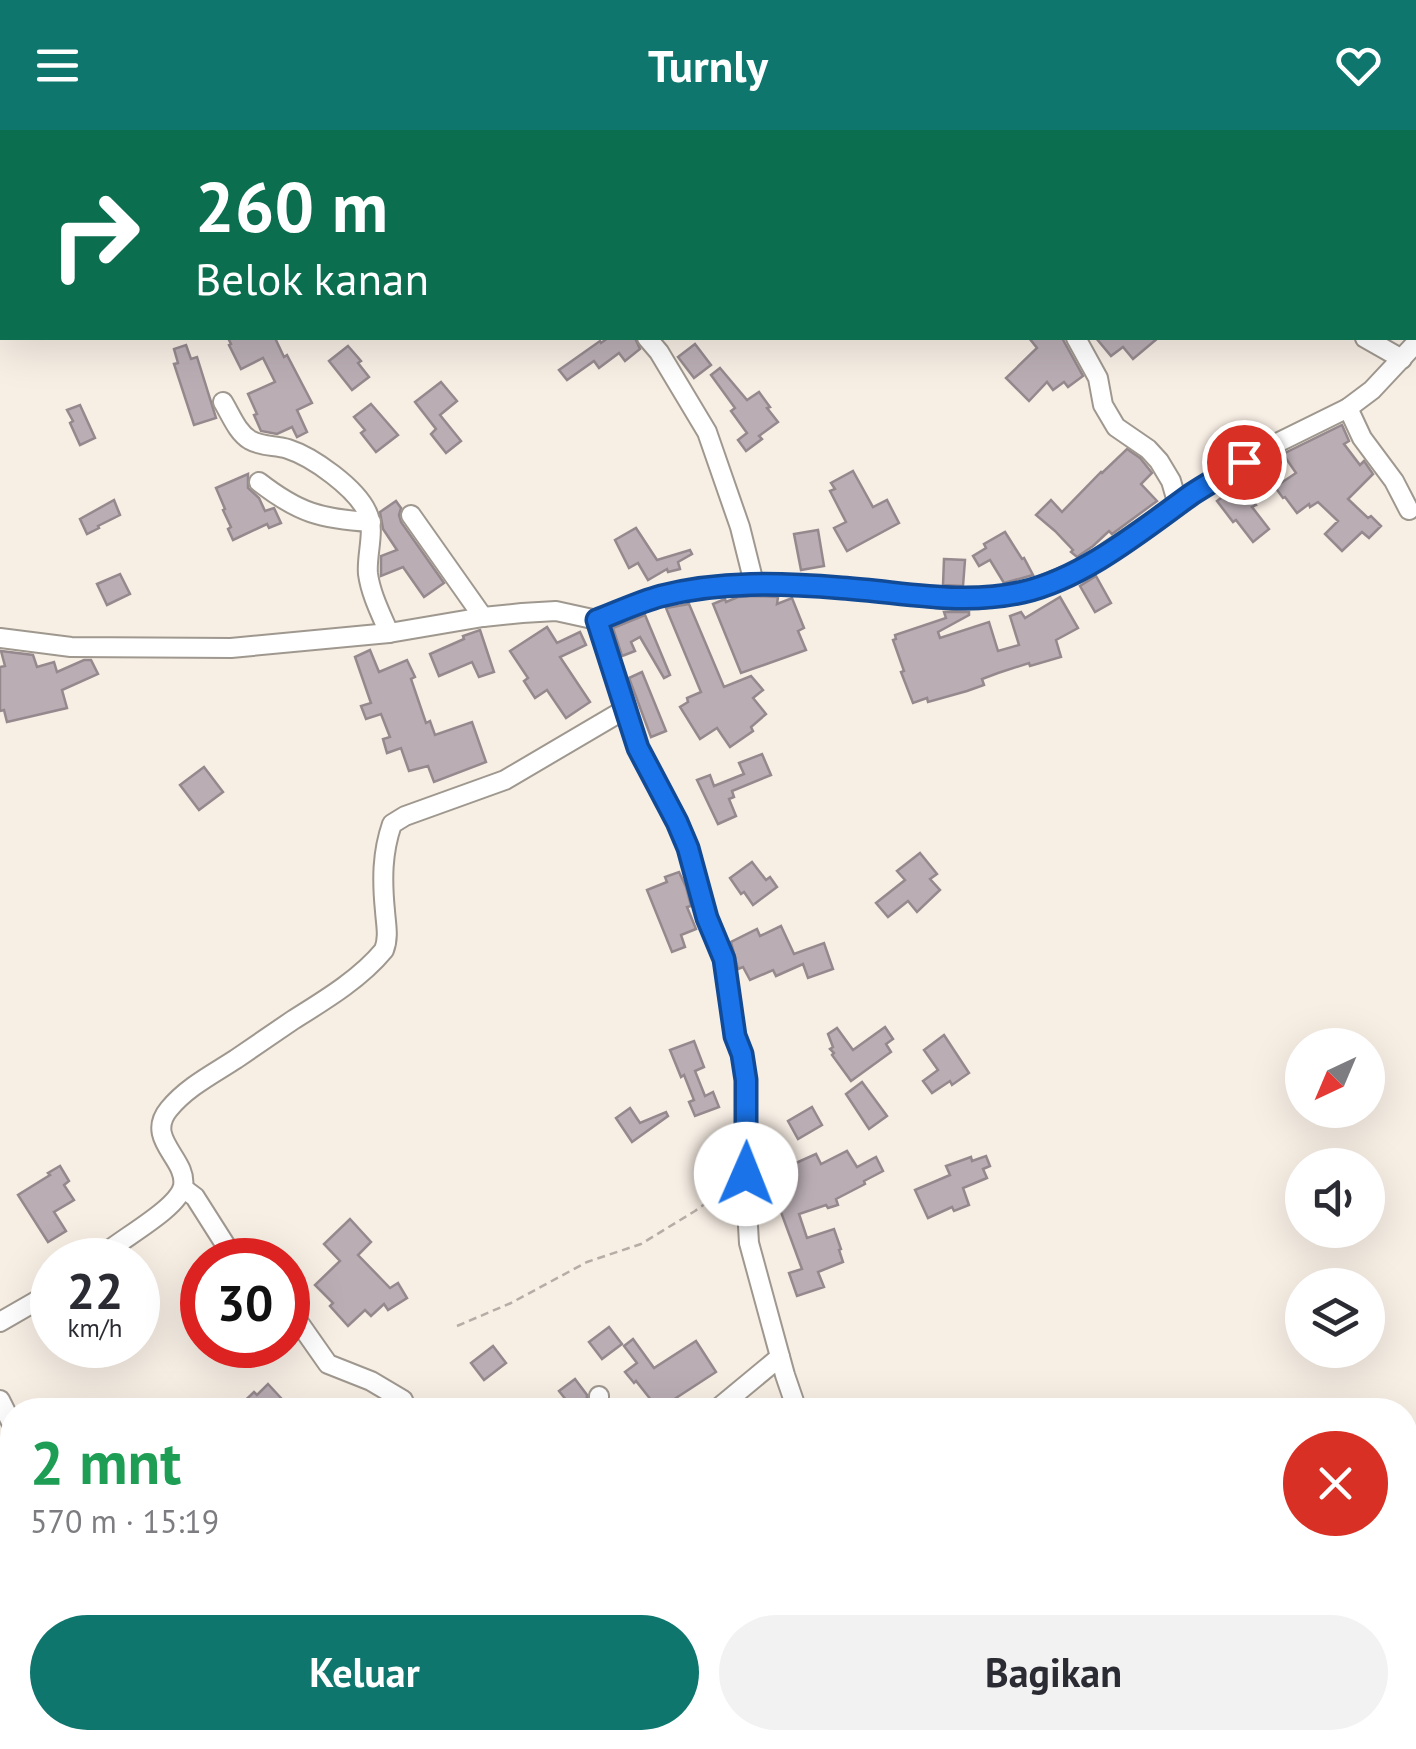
<!DOCTYPE html>
<html lang="id">
<meta charset="utf-8">
<style>
body{margin:0;font-family:"PT Sans",sans-serif;background:#f2f2f3;color:#2b2b33;height:100vh;display:flex;flex-direction:column;font-size:38px;white-space:nowrap}
*{box-sizing:border-box;margin:0}
p{font-size:32px;color:#7c7c81}
.icon{flex:none;width:55px;height:55px;fill:none;stroke:currentColor;stroke-width:2;stroke-linecap:round;stroke-linejoin:round}
.map{position:relative;flex:1;overflow:hidden}
.side{position:absolute;left:0px;top:1268px;width:1418px;height:352px;display:flex;flex-direction:column;background:#fff;border-radius:40px 40px 0 0;box-shadow:0 10px 40px #0002}
.side>*{flex:none}
.guide{position:absolute;left:0px;top:0px;width:1418px;height:210px;box-shadow:0 10px 40px #0002;background:#0b6e4f;color:#fff;overflow:hidden}
.needle{width:65px;rotate:224deg}
.tools{position:absolute;left:1285px;top:898px;display:grid;gap:20px}
.tools a{display:grid;place-items:center;width:100px;height:100px;border-radius:50%;background:#fff;box-shadow:0 10px 40px #0002;font-size:50px}
.speed{position:absolute;left:30px;top:1108px;display:flex;gap:20px;font-size:50px;font-weight:700;text-align:center}
.speed>*{display:grid;place-content:center;width:130px;height:130px;border-radius:50%;background:#fff;box-shadow:0 10px 40px #0002;line-height:1}
.speed small{font-size:25px;font-weight:400}
.speed .limit{border:15px solid #d22;background:#fff;color:#111}
.pin{position:absolute;display:grid;place-items:center;width:85px;height:85px;color:#fff;margin:-42px;border:5px solid #fff;border-radius:50%;box-shadow:0 2px 10px #0007}
.me{position:absolute;width:110px;margin:-55px;rotate:1deg;stroke-linejoin:round;filter:drop-shadow(0 0 8px #0008)}
.turn{display:flex;align-items:center;gap:35px;height:210px;padding:0 30px;font-size:45px}
.turn .icon{width:130px;height:130px;stroke-width:2.5}
.turn b{display:block;font-size:70px;line-height:85px}
.round{display:grid;place-items:center;flex:none;width:105px;height:105px;border-radius:52px;background:#f2f2f3}
.headline{display:flex;align-items:center;justify-content:space-between;height:170px;padding:0 30px}
h1{font-size:60px;font-weight:700;line-height:75px;color:#1e9e55}
.cta{display:flex;gap:20px;margin-top:auto;padding:20px 30px}
.cta a{flex:1;height:115px;border-radius:60px;background:#0f766e;color:#fff;font-size:40px;font-weight:700;line-height:115px;text-align:center}
.cta a+a{background:#f2f2f3;color:#2b2b33}
header{display:flex;justify-content:space-between;align-items:center;height:130px;padding:0 30px;background:#0f766e;color:#fff;font-size:45px;font-weight:700}
.map>svg:first-child{display:block}
</style>
<header><svg class="icon" aria-label="menu" viewBox="0 0 24 24"><path d="M4 6h16M4 12h16M4 18h16"/></svg>Turnly<svg class="icon" aria-label="heart" viewBox="0 0 24 24"><path d="M12 20l-8-8c-3-5 5-10 8-4 3-6 11-1 8 4z"/></svg></header>
<div class="map">
<svg width="1416" height="1619" viewBox="0 0 1416 1619">
<rect width="100%" height="100%" fill="#f7eee4"/>
<g fill="#baaeb4" stroke="#95898e" stroke-width="2.5">
<path d="M228 208H275L284 227 287 225 312 273 297 280 307 302 297 307 292 297 277 304 261 301 254 285 257 284 248 264 275 252 263 228 241 239 229 215 231 214Z"/>
<path d="M608 208H635L640 219 625 231 619 223 599 238 594 231 567 250 559 240 600 211 601 213Z"/>
<path d="M1029 208H1062L1083 246 1068 257 1064 252 1053 260 1047 252 1029 271 1006 248 1037 218Z"/>
<path d="M1096 208H1158L1133 229 1123 217 1111 226Z"/>
<path d="M695 214 711 235 694 248 678 227Z"/>
<path d="M186 215 191 229 197 227 216 288 194 295 174 234 178 233 174 219Z"/>
<path d="M348 216 361 231 358 233 369 247 352 260 329 231Z"/>
<path d="M720 238 747 270 759 262 770 277 767 278 778 292 759 306 762 309 746 321 738 310 747 303 731 281 735 278 711 245Z"/>
<path d="M441 252 457 271 440 285 461 311 446 323 431 304 436 299 415 272Z"/>
<path d="M371 274 398 305 376 322 361 303 365 300 354 287Z"/>
<path d="M80 275 95 308 80 315 70 293 73 291 67 280Z"/>
<path d="M1342 295 1349 311 1344 314 1360 335 1364 331 1373 344 1348 369 1368 388 1371 386 1381 396 1369 408 1362 402 1342 421 1325 404 1338 391 1318 372 1310 377 1309 374 1297 383 1285 367 1283 368 1275 357 1296 343 1283 324Z"/>
<path d="M1127 319 1140 328 1152 343 1141 354 1157 371 1112 404 1109 401 1093 416 1077 427 1071 422 1073 420 1055 401 1036 385 1051 370 1062 382 1101 342 1102 343Z"/>
<path d="M853 341 873 377 887 370 899 393 847 421 834 398 846 392 830 361 835 359 831 353Z"/>
<path d="M248 344V358L259 368 265 381 274 378 281 393 269 398 267 394 233 410 228 399 231 397 223 380 225 379 216 358Z"/>
<path d="M1240 354 1256 375 1252 377 1269 399 1253 412 1236 390 1233 392 1217 371Z"/>
<path d="M114 370 120 385 98 396 99 398 87 404 80 389Z"/>
<path d="M396 371 401 378 399 385 401 392 444 453 424 467 403 437 381 446V426L397 420 383 399 380 382Z"/>
<path d="M636 398 657 430 690 420 692 424 678 432 680 439 668 442 667 439 648 450 638 433 629 438 615 410Z"/>
<path d="M818 400 824 436 801 440 794 404Z"/>
<path d="M1005 402 1022 429 1024 428 1033 445 1004 453 990 430 979 436 973 426 986 418 984 414Z"/>
<path d="M944 429 965 430 963 456 943 455Z"/>
<path d="M120 444 130 464 107 475 97 454Z"/>
<path d="M1096 446 1111 473 1095 482 1080 456Z"/>
<path d="M754 466 778 467 777 474 792 468 804 498 798 501 806 520 741 543 713 474 725 469 726 472 738 467Z"/>
<path d="M1060 467 1078 498 1056 510 1061 527 1030 536 1029 533 998 543 982 549 984 555 967 561 928 572 927 568 913 573 901 542 904 541 893 510 896 509 895 505 946 488 944 482H969V485L938 502 940 508 989 492 998 521 1019 515 1010 486 1021 482 1025 488Z"/>
<path d="M689 474 724 557 751 546 763 560 753 568 766 584 751 597 753 601 730 617 717 598 700 609 680 577 688 572 687 568 701 562 666 478Z"/>
<path d="M645 485 670 545 664 548 640 507 631 512 635 521 622 526 613 498Z"/>
<path d="M547 497 557 513 580 502 586 515 560 527 590 572 566 588 547 560 535 568 524 551 528 548 510 521Z"/>
<path d="M480 500 494 542 479 547 472 532 439 546 430 524 464 509 463 506Z"/>
<path d="M370 520 379 542 407 530 415 547 411 549 426 593 430 591 435 605 472 592 486 632 434 652 428 636 409 641 401 618 387 623 383 609 390 607 381 584 366 589 361 576 371 573 355 527Z"/>
<path d="M1 521 33 525 37 537 54 532 57 542 84 530H91L98 544 62 560 67 578 7 592 4 580 0 581V537L5 536Z"/>
<path d="M642 542 666 601 651 607 629 548Z"/>
<path d="M762 624 771 645 732 661 734 667 729 669 736 686 718 694 697 650 710 645 714 656 744 644 739 633Z"/>
<path d="M204 637 223 662 199 680 180 655Z"/>
<path d="M920 723 937 744 930 749 940 760 917 782 908 771 888 787 876 773 905 750 897 741Z"/>
<path d="M752 732 766 750 770 747 777 757 753 775 744 762 741 764 730 748Z"/>
<path d="M679 742 686 757 691 776 687 777 696 799 681 805 685 817 672 822 647 760 667 752 665 747Z"/>
<path d="M781 796 794 824 824 813 833 839 808 848 803 834 776 846 773 840 750 850 743 837 738 839 731 812 757 799 760 806Z"/>
<path d="M885 897 893 909 886 914 891 922 851 951 832 925 834 923 830 919 833 917 828 904 837 898 853 920Z"/>
<path d="M944 905 969 943 952 955 950 951 932 963 923 951 938 940 924 920Z"/>
<path d="M694 911 704 937 695 941 705 966 713 962 719 977 695 986 689 972 694 970 684 945 681 947 670 920Z"/>
<path d="M862 952 887 986 869 999 846 964Z"/>
<path d="M812 977 822 995 798 1009 788 991Z"/>
<path d="M630 978 640 993 666 982 668 986 632 1012 616 988Z"/>
<path d="M847 1021 857 1037 876 1027 883 1041 864 1051 865 1054 836 1069 838 1075 828 1078 826 1075 799 1084 807 1108 834 1099 841 1119 839 1120 843 1132 818 1142 824 1157 797 1166 789 1143 802 1139 781 1082 762 1089 759 1063 762 1062 758 1050 816 1024 821 1034Z"/>
<path d="M986 1026 990 1036 983 1039 987 1048 963 1058 969 1075 954 1081 952 1077 928 1088 915 1060 950 1045 946 1036 971 1027 972 1031Z"/>
<path d="M60 1036 69 1051 64 1055 74 1070 54 1082 66 1101 48 1112 18 1065 50 1045 48 1043Z"/>
<path d="M350 1089 371 1112 358 1125 390 1158 398 1153 407 1168 388 1180 384 1174 371 1186 365 1180 348 1196 330 1176 333 1173 315 1155 340 1131 324 1114Z"/>
<path d="M609 1197 622 1214 602 1229 589 1212Z"/>
<path d="M633 1209 654 1238 696 1211 716 1242 673 1270 675 1274 666 1280H659L636 1251 634 1253 625 1242 637 1233 624 1216Z"/>
<path d="M493 1216 506 1233 484 1250 471 1233Z"/>
<path d="M575 1249 587 1265 586 1280H574L559 1261Z"/>
<path d="M268 1254 292 1280H235L254 1262 257 1265Z"/>
<path d="M596 1608H698L685 1619H608Z"/>
</g>
<g fill="none" stroke-linecap="round" stroke-linejoin="round">
<g stroke="#9f988f" stroke-width="22">
<g id="minor">
<path d="M427 0 429 2"/>
<path d="M1146 0 1147 2"/>
<path d="M640 2 645 0"/>
<path d="M1097 2 1101 0"/>
<path d="M647 208 659 222 707 302 740 397 754 453"/>
<path d="M1076 208 1098 248 1103 275 1116 297 1148 319 1159 331 1171 351 1178 375"/>
<path d="M1365 208 1402 229"/>
<path d="M223 272C231 285 237 302 250 310 262 317 276 315 288 319 313 327 356 358 367 382 376 400 366 425 368 444 371 465 381 484 389 503"/>
<path d="M1348 278 1362 308 1394 351 1409 380"/>
<path d="M259 352C299 383 321 389 371 392"/>
<path d="M411 385 483 487"/>
<path d="M597 490 638 618 677 692 688 719 707 788 724 829 735 906 742 925 746 950 745 1044 749 1113 785 1245 797 1280"/>
<path d="M0 508 71 517 231 518 389 503 483 487 522 483 556 481 597 490 658 467 714 456 754 453 843 458 953 470 983 469 1028 461 1082 439 1194 363 1269 317 1348 278 1372 260 1416 213"/>
<path d="M183 1058 195 1067 235 1130"/>
<path d="M97 1130C116 1111 178 1080 183 1056 188 1029 144 1009 169 979 187 957 213 944 236 929 255 916 274 903 293 890 325 870 360 849 384 820 389 807 386 795 385 781 382 750 382 723 392 694L405 686 505 650 624 580"/>
<path d="M288 1177 328 1234 371 1251 403 1270 407 1280"/>
<path d="M0 1192 52 1162"/>
<path d="M0 1270 12 1294"/>
<path d="M599 1280V1266"/>
<path d="M716 1280 780 1227"/>
<path d="M935 1608 939 1619"/>
</g>
</g>
<g stroke="#9f988f" stroke-width="30">
<g id="secondary">
<path d="M1360 0 1362 2"/>
<path d="M1415 73 1416 74"/>
</g>
</g>
<path stroke="#b5ada6" stroke-width="2.5" stroke-dasharray="8 5" stroke-linecap="butt" d="M457 1196 511 1173 587 1132 641 1114 695 1081 728 1057"/>
<use href="#minor" stroke="#fff" stroke-width="18"/>
<use href="#secondary" stroke="#fff" stroke-width="25"/>
</g>
<g fill="none" stroke-linecap="round" stroke-linejoin="round">
<g stroke="#114b97" stroke-width="25">
<path id="route" d="M746 1044V950L742 924 735 906 724 829 707 788 688 718 677 692 638 618 597 490C618 482 639 472 661 466 720 451 781 453 842 458 903 462 962 476 1023 462 1084 448 1142 400 1192 364 1209 353 1227 343 1244 332"/>
</g>
<use href="#route" stroke="#1a73e8" stroke-width="18"/>
</g>
</svg>
<div class="tools">
<a><svg class="needle" viewBox="-14 -14 28 28"><path d="M0-13l5 13h-10z" fill="#e53935"/><path d="M0 13l5-13h-10z" fill="#7c7c81"/></svg></a>
<a><svg class="icon" aria-label="sound" viewBox="0 0 24 24"><path d="M4 9h4l5-4v14l-5-4H4zM17 9q2 3 0 6"/></svg></a>
<a><svg class="icon" aria-label="layers" viewBox="0 0 24 24"><path d="M12 4l9 5-9 5-9-5zM3 14l9 5 9-5"/></svg></a>
</div>
<div class="speed"><div>22<small>km/h</small></div><div class="limit">30</div></div>
<div class="pin" style="left:1244px;top:332px;background:#d93025"><svg class="icon" aria-label="arrive" viewBox="0 0 24 24"><path d="M6 21V4h12l-3 4 3 4H6"/></svg></div>
<svg class="me" style="left:746px;top:1044px" viewBox="-20 -20 40 40"><circle r="19" fill="#fff"/><path d="M0-13L10 11 0 6-10 11z" fill="#1a73e8"/></svg>
<div class="guide">
<div class="turn"><svg class="icon" aria-label="right" viewBox="0 0 24 24"><path d="M7 20v-9h11M14 6l5 5-5 5"/></svg><div><b>260 m</b>Belok kanan</div></div>
</div>
<section class="side">
<div class="headline"><div><h1>2 mnt</h1><p>570 m · 15:19</p></div><a class="round" style="background:#d93025;color:#fff"><svg class="icon" aria-label="close" viewBox="0 0 24 24"><path d="M6 6l12 12M18 6L6 18"/></svg></a></div>
<div class="cta"><a>Keluar</a><a>Bagikan</a></div>
</section>
</div>
